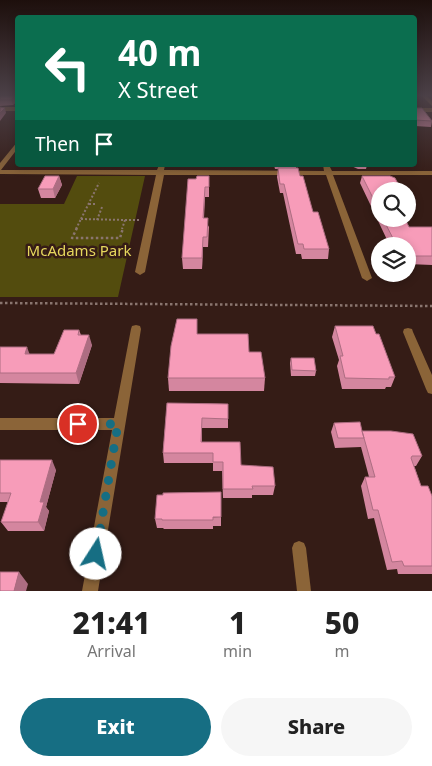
<!DOCTYPE html>
<style>
body{margin:0;font-family:"Noto Sans",sans-serif;background:#f6f6f6;color:#222;height:100vh;display:flex;flex-direction:column;font-size:19px;white-space:nowrap}
*{box-sizing:border-box;margin:0}
p{font-size:16px;color:#767676}
.icon{flex:none;width:28px;height:28px;fill:none;stroke:currentColor;stroke-width:2;stroke-linecap:round;stroke-linejoin:round}
.map{position:relative;height:591px;overflow:hidden}
.details{display:flex;flex-direction:column;background:#fff;flex:1}
.details>*{flex:none}
.banner{position:absolute;left:15px;top:15px;width:402px;height:152px;border-radius:5px;box-shadow:0 2px 8px #0003;background:#0b6e4f;color:#fff;overflow:hidden}
.tools{position:absolute;left:371px;top:182px;display:grid;gap:10px}
.tools a{display:grid;place-items:center;width:45px;height:45px;border-radius:50%;background:#fff;box-shadow:0 2px 8px #0003;font-size:25px}
.pin{position:absolute;display:grid;place-items:center;width:42px;height:42px;color:#fff;margin:-21px;border:2px solid #fff;border-radius:50%;box-shadow:0 1px 5px #0007}
.me{position:absolute;width:55px;margin:-28px;rotate:10deg;stroke-linejoin:round;filter:drop-shadow(0 0 4px #0008)}
.turn{display:flex;align-items:center;gap:18px;height:105px;padding:0 20px;font-size:22px}
.turn .icon{width:65px;height:65px;stroke-width:2.5}
.turn b{display:block;font-size:35px;line-height:42px}
.then{display:flex;align-items:center;height:48px;padding:0 20px;background:#0003;gap:10px;font-size:19px}
.eta{display:flex;justify-content:space-evenly;align-items:center;height:85px;text-align:center}
.eta b{font-size:30px;font-weight:800;line-height:35px}
.button{display:flex;gap:10px;margin-top:auto;padding:10px 20px}
.button a{flex:1;height:58px;border-radius:30px;background:#166e83;color:#fff;font-size:20px;font-weight:800;line-height:58px;text-align:center}
.button a+a{background:#f6f6f6;color:#222}
.map>svg:first-child{display:block}
</style>
<div class="map">
<svg width="432" height="591" viewBox="0 0 432 591">
<rect width="100%" height="100%" fill="#351c16"/>
<path fill="#534c0e" d="M77 176H145L118 297H0V204H64Z"/>
<g fill="none" stroke-linecap="round" stroke-linejoin="round">
<g stroke="#8a756f" stroke-width="2" stroke-dasharray="2 2" stroke-linecap="butt">
<path d="M89 204H97"/>
<path d="M81 219 125 220 122 229"/>
<path d="M81 219 99 183"/>
<path d="M97 220 102 207"/>
<path d="M125 220H139"/>
<path d="M76 229 81 219"/>
</g>
<g stroke="#8a756f" stroke-width="2.5" stroke-dasharray="2.5 2.5" stroke-linecap="butt">
<path d="M77 228 72 238H120L123 228"/>
<path d="M0 303 432 306"/>
</g>
<path fill="#8b6438" fill-rule="evenodd" d="M299 541 304 543 306 548 311 591H297L292 548 294 543Z"/>
<g fill="#8b6438" fill-rule="evenodd">
<path d="M421 95H426L432 101V106Z"/>
<rect x="0" y="107" width="18" height="4"/>
<rect x="415" y="108" width="17" height="4"/>
<path d="M18 141V148L1 170H157L159 165H165L164 170 324 171 323 165H329L332 171H432V175H333L372 278 367 281 362 278 326 175H164L145 272 140 275 135 272 156 175 0 174V163Z"/>
<path d="M136 325 140 326 141 329 98 591H82L112 430H0V418H114L131 329 132 326Z"/>
<path d="M408 328 412 329 413 332 432 375V394L428 393 426 389 403 332 404 329Z"/>
</g>
</g>
<g fill="#d4869f">
<path d="M0 95H18V100L13 105 0 106Z"/>
<path d="M415 100V108L432 121 431 127 415 126Z"/>
<path d="M123 165H135L123 166Z"/>
<path d="M189 165H204V166Z"/>
<path d="M274 165H296V168L300 176 313 212 329 249 328 259H302L301 254H296L283 193H280L277 177 278 169H275Z"/>
<path d="M349 165H367L366 169H358Z"/>
<path d="M59 176 62 185 55 198H41L38 189Z"/>
<path d="M209 176V197H205L204 218 209 227 208 247H203L202 269H183L182 258 196 179Z"/>
<path d="M362 176 380 191V219H405L409 227H432V265L408 264V246H390L360 183Z"/>
<path d="M335 326 376 334 395 377 391 387H386L385 389H342L337 366 339 360 332 337Z"/>
<path d="M79 330 81 335 92 345 79 384 0 383V347L29 354H54Z"/>
<path d="M198 334 249 352 265 378 264 391H169L168 378Z"/>
<path d="M291 358 316 371 315 376H291L290 363Z"/>
<path d="M167 403 228 404V428H202V442L275 486 273 495H252V498H223L222 471H213V463H164L163 453Z"/>
<path d="M334 423 362 431 422 456 416 466H414L421 486 432 496V574H398L397 569 387 570 374 518 368 519 361 486 365 477H369L361 447 335 448 331 432Z"/>
<path d="M0 460 56 470 46 507 49 511 44 531H8L1 522 8 502H0Z"/>
<path d="M221 517V526H213V529H164L163 528H157L155 519Z"/>
</g>
<g fill="#ad6d82">
<path d="M15 95 17 100 13 105 11 100Z"/>
<path d="M5 108 6 113 0 121V113Z"/>
<path d="M59 176 62 185 55 198 53 189Z"/>
<path d="M203 237V247L202 269V258Z"/>
<path d="M89 335 92 345 79 384 76 373Z"/>
<path d="M27 347 31 358 25 354Z"/>
<path d="M52 460 56 470 46 507 49 511 44 531 38 522 40 502Z"/>
<path d="M19 572 28 584 26 591H14Z"/>
</g>
<g fill="#f79cb9" stroke="#ad6d82">
<path d="M0 95H18H15L11 100H0Z"/>
<path d="M415 100 416 101 415 108H422L432 121 415 120Z"/>
<path d="M0 107 5 108 0 113Z"/>
<path d="M278 168H298L300 176H303L313 212H318L329 249H304L303 244H298L284 184H280Z"/>
<path d="M45 176H59L53 189H38Z"/>
<path d="M197 176H209V187H205L203 218H208L207 237H203L202 258H182L188 179H196Z"/>
<path d="M362 176H390L395 178 402 191H380V212Z"/>
<path d="M383 219H405L409 227H432V256H408V246H397Z"/>
<path d="M177 319H197V334H248L249 352H261L265 378H168L171 346Z"/>
<path d="M335 326H373L376 334H379L395 377H389V379L345 378 340 356H343Z"/>
<path d="M64 330H79L78 335H89L76 373H0V347H27L25 354H54Z"/>
<path d="M291 358H314L316 371 292 370Z"/>
<path d="M167 403 228 404V419L202 418 201 442H240L241 465 273 467 275 486H252L253 489H223V462H213V453H163Z"/>
<path d="M360 422 362 431H391L413 434 422 456H412L411 458 421 486H428L432 496V566H404L402 561 392 562 378 510H373L365 477H375L362 431 364 438H338L334 423Z"/>
<path d="M0 460H52L40 502H44L38 522H1L11 493H0Z"/>
<path d="M221 492V517H213V520H162V519H155L157 495H163V493Z"/>
<path d="M0 572H19L14 591H0Z"/>
</g>
<linearGradient id="sky" x2="0" y2="1"><stop stop-color="#1d0f0c"/><stop offset="0.54" stop-color="#4b4047"/><stop offset="1" stop-color="#4b4047" stop-opacity="0"/></linearGradient>
<rect width="432" height="177" fill="url(#sky)"/>
<g fill="none" stroke-linecap="round" stroke-linejoin="round">
<path stroke="#166e83" stroke-width="9" stroke-dasharray="0 16.2" d="M78 424H118L96 554"/>
</g>
<g text-anchor="middle" dominant-baseline="central" stroke-width="5" stroke-linejoin="round" paint-order="stroke">
<g font-size="15" fill="#e6d75d" stroke="#351c16">
<text x="79" y="250">McAdams Park</text>
</g>
</g>
</svg>
<div class="tools">
<a><svg class="icon" aria-label="search" viewBox="0 0 24 24"><circle cx="10" cy="10" r="6"/><path d="M15 15l6 6"/></svg></a>
<a><svg class="icon" aria-label="layers" viewBox="0 0 24 24"><path d="M12 4l9 5-9 5-9-5zM3 14l9 5 9-5"/></svg></a>
</div>
<div class="pin" style="left:78px;top:424px;background:#d93025"><svg class="icon" aria-label="arrive" viewBox="0 0 24 24"><path d="M6 21V4h12l-3 4 3 4H6"/></svg></div>
<svg class="me" style="left:96px;top:554px" viewBox="-20 -20 40 40"><circle r="19" fill="#fff"/><path d="M0-13L10 11 0 6-10 11z" fill="#166e83"/></svg>
<div class="banner">
<div class="turn"><svg class="icon" aria-label="left" viewBox="0 0 24 24"><path d="M17 20v-9H6M10 6l-5 5 5 5"/></svg><div><b>40 m</b>X Street</div></div>
<div class="then">Then<svg class="icon" aria-label="arrive" viewBox="0 0 24 24"><path d="M6 21V4h12l-3 4 3 4H6"/></svg></div>
</div>
</div>
<section class="details">
<div class="eta">
<div><b>21:41</b><p>Arrival</p></div>
<div><b>1</b><p>min</p></div>
<div><b>50</b><p>m</p></div>
</div>
<div class="button"><a>Exit</a><a>Share</a></div>
</section>
